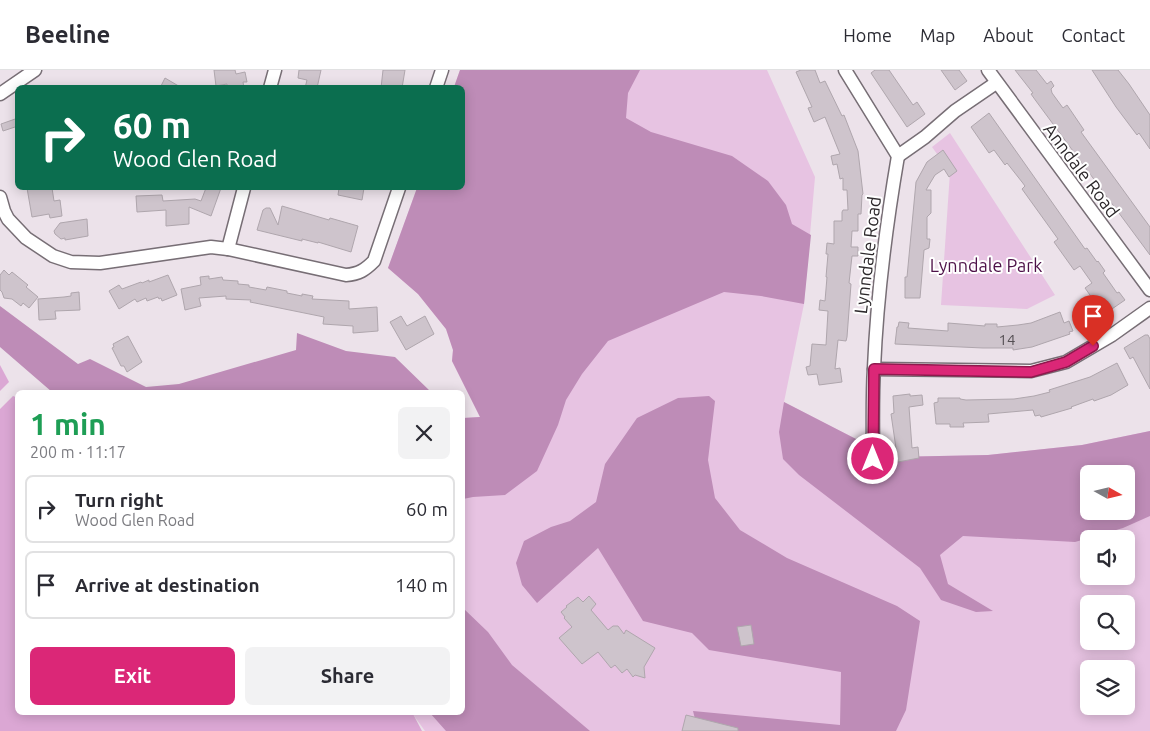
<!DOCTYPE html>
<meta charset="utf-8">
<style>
body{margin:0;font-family:Ubuntu,sans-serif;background:#f2f2f3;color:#2b2b33;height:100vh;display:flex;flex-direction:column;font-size:19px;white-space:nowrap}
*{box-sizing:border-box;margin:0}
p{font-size:16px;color:#7c7c81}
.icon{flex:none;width:28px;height:28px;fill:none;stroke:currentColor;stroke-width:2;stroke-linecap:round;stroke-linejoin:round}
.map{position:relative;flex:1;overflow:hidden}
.sheet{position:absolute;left:15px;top:320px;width:450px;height:325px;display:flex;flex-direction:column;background:#fff;border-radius:8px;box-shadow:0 2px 12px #0003}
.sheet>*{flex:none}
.top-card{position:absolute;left:15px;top:15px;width:450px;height:105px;border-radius:8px;box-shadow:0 2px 12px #0003;background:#0b6e4f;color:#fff;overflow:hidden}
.needle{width:32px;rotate:98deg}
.tools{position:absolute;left:1080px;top:395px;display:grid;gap:10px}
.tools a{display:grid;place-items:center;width:55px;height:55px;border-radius:8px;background:#fff;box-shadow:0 2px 12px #0003;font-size:25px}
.pin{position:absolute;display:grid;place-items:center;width:42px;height:42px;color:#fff;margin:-51px -21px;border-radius:50% 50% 50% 0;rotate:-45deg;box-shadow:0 0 5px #0007}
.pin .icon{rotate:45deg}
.me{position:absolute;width:55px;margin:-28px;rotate:0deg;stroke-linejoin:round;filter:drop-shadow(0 0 4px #0008)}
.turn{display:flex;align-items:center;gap:18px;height:105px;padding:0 15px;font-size:22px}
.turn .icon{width:65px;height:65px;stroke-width:2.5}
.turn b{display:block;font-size:35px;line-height:42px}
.round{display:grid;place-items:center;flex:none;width:52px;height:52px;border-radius:8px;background:#f2f2f3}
.headline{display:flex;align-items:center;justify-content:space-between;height:85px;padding:0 15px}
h1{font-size:30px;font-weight:700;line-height:38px;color:#1e9e55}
.button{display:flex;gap:10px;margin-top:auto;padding:10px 15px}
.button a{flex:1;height:58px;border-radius:8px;background:#db2777;color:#fff;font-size:20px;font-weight:700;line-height:58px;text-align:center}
.button a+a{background:#f2f2f3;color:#2b2b33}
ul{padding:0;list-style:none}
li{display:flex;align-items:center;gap:15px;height:68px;margin:0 10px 8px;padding:0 5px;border:2px solid #e1e1e2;border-radius:8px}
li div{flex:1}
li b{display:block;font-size:19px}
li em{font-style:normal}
header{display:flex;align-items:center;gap:30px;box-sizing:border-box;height:70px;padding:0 25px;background:#fff;border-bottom:1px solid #e1e1e2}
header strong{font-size:24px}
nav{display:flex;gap:28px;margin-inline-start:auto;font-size:18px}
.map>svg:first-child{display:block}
</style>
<header>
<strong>Beeline</strong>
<nav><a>Home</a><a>Map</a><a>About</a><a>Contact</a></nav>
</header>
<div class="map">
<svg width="1150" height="661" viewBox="0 0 1150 661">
<rect width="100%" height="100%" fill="#ece2ea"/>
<g fill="#e7c3e2" fill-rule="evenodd">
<path d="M460 0H767L815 107 804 234 784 332 891 387 988 385 1082 375 1150 361V661H425L412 643 462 642 463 348 480 347 452 291 453 280 446 259 418 224 388 198 417 118H462V18L454 17ZM1089 404H1126V441H1089ZM1089 469H1126V506H1089ZM1089 534H1126V571H1089ZM1089 599H1126V636H1089Z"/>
<path d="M950 63 1055 225 1027 239 941 235 950 102 932 77Z"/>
</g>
<g fill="#be8cb7" fill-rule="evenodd">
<path d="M460 0H640L628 23 626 48 651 62 732 86 768 111 786 135 792 154 811 165 804 234 761 226 724 222 608 271 582 304 566 330 558 355 537 401 505 425 473 427 463 429V348L480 347 452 291 453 280 446 259 418 224 388 198 417 118H462V18L454 17Z"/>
<path d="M0 236 78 294 90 289 146 317 179 314 296 280 297 263 346 281 395 287 431 322H52L0 277Z"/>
<path d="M709 326 715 331 708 390 715 428 740 460 787 488 897 536 920 551 906 640 896 661H698L693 641 840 655 841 602 709 580 692 563 643 551 598 478 537 533 522 515 516 493 524 471 551 457 570 451 596 432 605 394 637 348 678 328Z"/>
<path d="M784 332 891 387 988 385 1082 375 1150 361V446L1123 458 1075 472 963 466 940 485 948 514 993 541 976 542 941 530 920 498 799 405 783 389 779 362ZM1089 404H1126V441H1089Z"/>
<path d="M463 538 488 562 512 595 590 661H446L430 643 462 642Z"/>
</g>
<g fill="#dba7d4">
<path d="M0 295 9 312 0 321Z"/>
<path d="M13 326 18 328V642H412L422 661H0V339Z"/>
</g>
<g fill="#cec4cc" stroke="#afa6ad">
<path d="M214 0H235L236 4 245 2 247 12H243L244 18H227V14L216 16Z"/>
<path d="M299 0H321L317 18H305L307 10 298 8Z"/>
<path d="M383 0H405L402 18H381Z"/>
<path d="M801 0H815L820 13 825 11 842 46 844 45 858 81 863 124 862 125 861 144H858V161H852L851 177H858V186H852L849 213 851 214 847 267 846 271 838 270 835 299 840 298 842 312 819 315 817 304 808 305 806 297 810 296 812 274 826 275 828 241 819 240 820 230 825 231 827 207H826L828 184H826L827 173 834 174V151H842V142L843 140H848L847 120H843V108L840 109 837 94 833 95 831 86 840 84 825 47 814 52 808 38 812 37 796 2Z"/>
<path d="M875 0H889L913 35 917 32 925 44 907 57 871 3Z"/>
<path d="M941 0H959L967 11 955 20Z"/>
<path d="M1015 0H1036L1047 14 1051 11 1054 16 1051 19 1052 23 1063 38 1067 35 1084 60 1081 62 1150 157V185L1036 31 1031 24 1033 23Z"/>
<path d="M1092 0H1118L1129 14 1150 45V79L1139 63 1137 65 1116 37Z"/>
<path d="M165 8 182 18H160Z"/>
<path d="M989 43 1085 179 1087 178 1097 192 1098 191 1105 201 1103 203 1117 223 1119 222 1125 230 1106 243 1104 240 1100 243 1095 237 1097 235 1085 218 1092 213 1080 196 1074 200 1054 172 1058 169 1022 119 1025 116 1022 112 1007 93 1005 95 994 80 989 83 971 57Z"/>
<path d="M18 48V56L3 61 1 54Z"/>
<path d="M943 80 957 101 949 107 944 99 935 105 926 120H931V143L927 147V169H930L929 178 924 180 920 228H905V207H907L916 112 927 92Z"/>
<path d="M27 118H52L54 131 60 130 62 146 50 148 49 144 32 147Z"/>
<path d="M206 118H221L211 146 189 137V154L166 156V140L137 142 136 126 162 125 163 131 195 129 201 131Z"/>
<path d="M339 118H364L362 130 338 125Z"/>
<path d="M282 136 329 150 330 148 358 156 351 182 318 172V173L302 169V171L257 160 263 140 266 138H270L278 155Z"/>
<path d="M87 149 88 166 65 170V168L61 169 55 164 54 161 60 153Z"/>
<path d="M4 200 9 205 12 202 28 215 26 217 38 227 29 238 23 233 21 236 12 229 4 228 2 222 0 220V205Z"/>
<path d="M168 205 177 225 162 231 161 228 159 229 158 227 147 231 146 228 137 232 135 229 119 239 109 221 119 215 122 219 141 212 142 213 149 210V212Z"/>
<path d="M209 206V209L222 207 223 210 238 211V214L249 215V217L266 220 267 217 287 221V223L302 226V224L313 226 312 229 349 231V239L377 237 378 261 353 263V256L323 254 324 247 250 232 251 230 226 229V226L199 228 201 236 185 240 181 219 201 215 200 207Z"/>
<path d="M79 222 80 240 55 241 56 249 39 250 38 229 64 227 71 226V223Z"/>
<path d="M1060 242 1064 253 1069 251 1073 261 1069 262 1070 264 1032 277 1013 280V278H983L895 274 897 257H898L899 252 909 253 908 258 948 261V253L985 256V254H997V257L1018 255 1031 253Z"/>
<path d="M401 246 407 256 425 246 434 264 406 280 390 252Z"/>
<path d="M1145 265H1148L1150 269V319L1133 287 1130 289 1124 278Z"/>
<path d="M128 266 142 292 127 302 124 296H121L112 278 114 277 113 274Z"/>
<path d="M1117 293 1128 315 1111 325 1094 331 1093 329 1071 337 1072 338 1041 347 1040 345 1035 346 1033 340 988 344 989 352 963 353 964 357H950V354H936L934 333 938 332V328H960V329L966 330 1014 329 1034 326 1050 322 1049 320 1090 307Z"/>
<path d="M910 324V326L922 325 923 335 909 337 912 378 918 377 919 388 898 392 891 344 894 343 893 326Z"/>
<path d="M589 526 596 534 591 540 608 560 613 556H618L624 564 626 560 655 578 644 597 645 608 635 605 633 607 627 599 622 603 615 595 611 598 598 582 582 594 559 568 572 557 564 548 565 547 561 542 567 537 566 536 578 527 583 532Z"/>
<path d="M751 555 754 574 741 576 737 557Z"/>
<path d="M686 645 738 658V661H682Z"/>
</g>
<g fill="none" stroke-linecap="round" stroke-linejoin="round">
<g stroke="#776e75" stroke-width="15">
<g id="minor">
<path d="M845 0 898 86C886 156 877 227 874 298 872 328 873 359 873 389"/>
<path d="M988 0 1150 220"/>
<path d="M270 18 275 0"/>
<path d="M436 18 442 0"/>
<path d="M0 24 35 0"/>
<path d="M898 86 925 67 955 41 996 13"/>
<path d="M0 127 4 141 8 149 26 168 53 186 71 192 100 193 211 177 228 179 346 205C359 204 365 200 374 191L399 118"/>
<path d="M228 179 244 118"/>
<path d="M874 299 1031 301 1066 292 1112 265 1150 238"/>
</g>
</g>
<use href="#minor" stroke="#fff" stroke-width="12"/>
</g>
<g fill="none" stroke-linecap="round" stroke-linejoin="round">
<g stroke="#8e194d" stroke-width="12">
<path id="route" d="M873 389 874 299 1031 302 1066 292 1093 276"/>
</g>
<use href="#route" stroke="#db2777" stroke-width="9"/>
</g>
<g text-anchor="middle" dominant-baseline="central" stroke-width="4" stroke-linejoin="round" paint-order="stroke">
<g font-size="15" fill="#544f53">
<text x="1007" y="269">14</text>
</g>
<g font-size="18" fill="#2c282b" stroke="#fff">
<text transform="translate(1082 100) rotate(53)">Anndale Road</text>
<text transform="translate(867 185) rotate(-83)">Lynndale Road</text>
</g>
<g font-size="18" fill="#4e1249" stroke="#fff">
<text x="986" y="195">Lynndale Park</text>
</g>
</g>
</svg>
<div class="tools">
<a><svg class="needle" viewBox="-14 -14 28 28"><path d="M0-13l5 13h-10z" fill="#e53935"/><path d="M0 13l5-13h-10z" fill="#7c7c81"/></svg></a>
<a><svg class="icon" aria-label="sound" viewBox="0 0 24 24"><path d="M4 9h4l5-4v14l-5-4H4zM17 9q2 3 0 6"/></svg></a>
<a><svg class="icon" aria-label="search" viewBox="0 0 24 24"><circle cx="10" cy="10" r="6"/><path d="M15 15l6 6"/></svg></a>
<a><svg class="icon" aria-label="layers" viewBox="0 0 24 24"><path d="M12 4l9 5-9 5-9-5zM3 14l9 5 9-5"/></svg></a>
</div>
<div class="pin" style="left:1093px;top:276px;background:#d93025"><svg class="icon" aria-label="arrive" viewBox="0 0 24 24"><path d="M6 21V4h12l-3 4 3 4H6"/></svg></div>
<svg class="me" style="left:873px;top:389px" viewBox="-20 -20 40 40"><circle r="17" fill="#db2777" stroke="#fff" stroke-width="3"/><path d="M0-11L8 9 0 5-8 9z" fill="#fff"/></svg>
<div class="top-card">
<div class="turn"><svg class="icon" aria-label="right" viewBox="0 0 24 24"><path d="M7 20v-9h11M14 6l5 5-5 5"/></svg><div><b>60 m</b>Wood Glen Road</div></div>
</div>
<section class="sheet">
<div class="headline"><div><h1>1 min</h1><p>200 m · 11:17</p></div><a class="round"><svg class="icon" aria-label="close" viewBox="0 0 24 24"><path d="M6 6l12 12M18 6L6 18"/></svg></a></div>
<ul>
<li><svg class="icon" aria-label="right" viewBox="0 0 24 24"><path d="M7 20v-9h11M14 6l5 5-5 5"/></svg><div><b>Turn right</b><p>Wood Glen Road</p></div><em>60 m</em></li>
<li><svg class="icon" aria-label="arrive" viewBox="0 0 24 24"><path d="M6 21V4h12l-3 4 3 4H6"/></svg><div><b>Arrive at destination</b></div><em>140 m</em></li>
</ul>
<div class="button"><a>Exit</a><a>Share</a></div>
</section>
</div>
